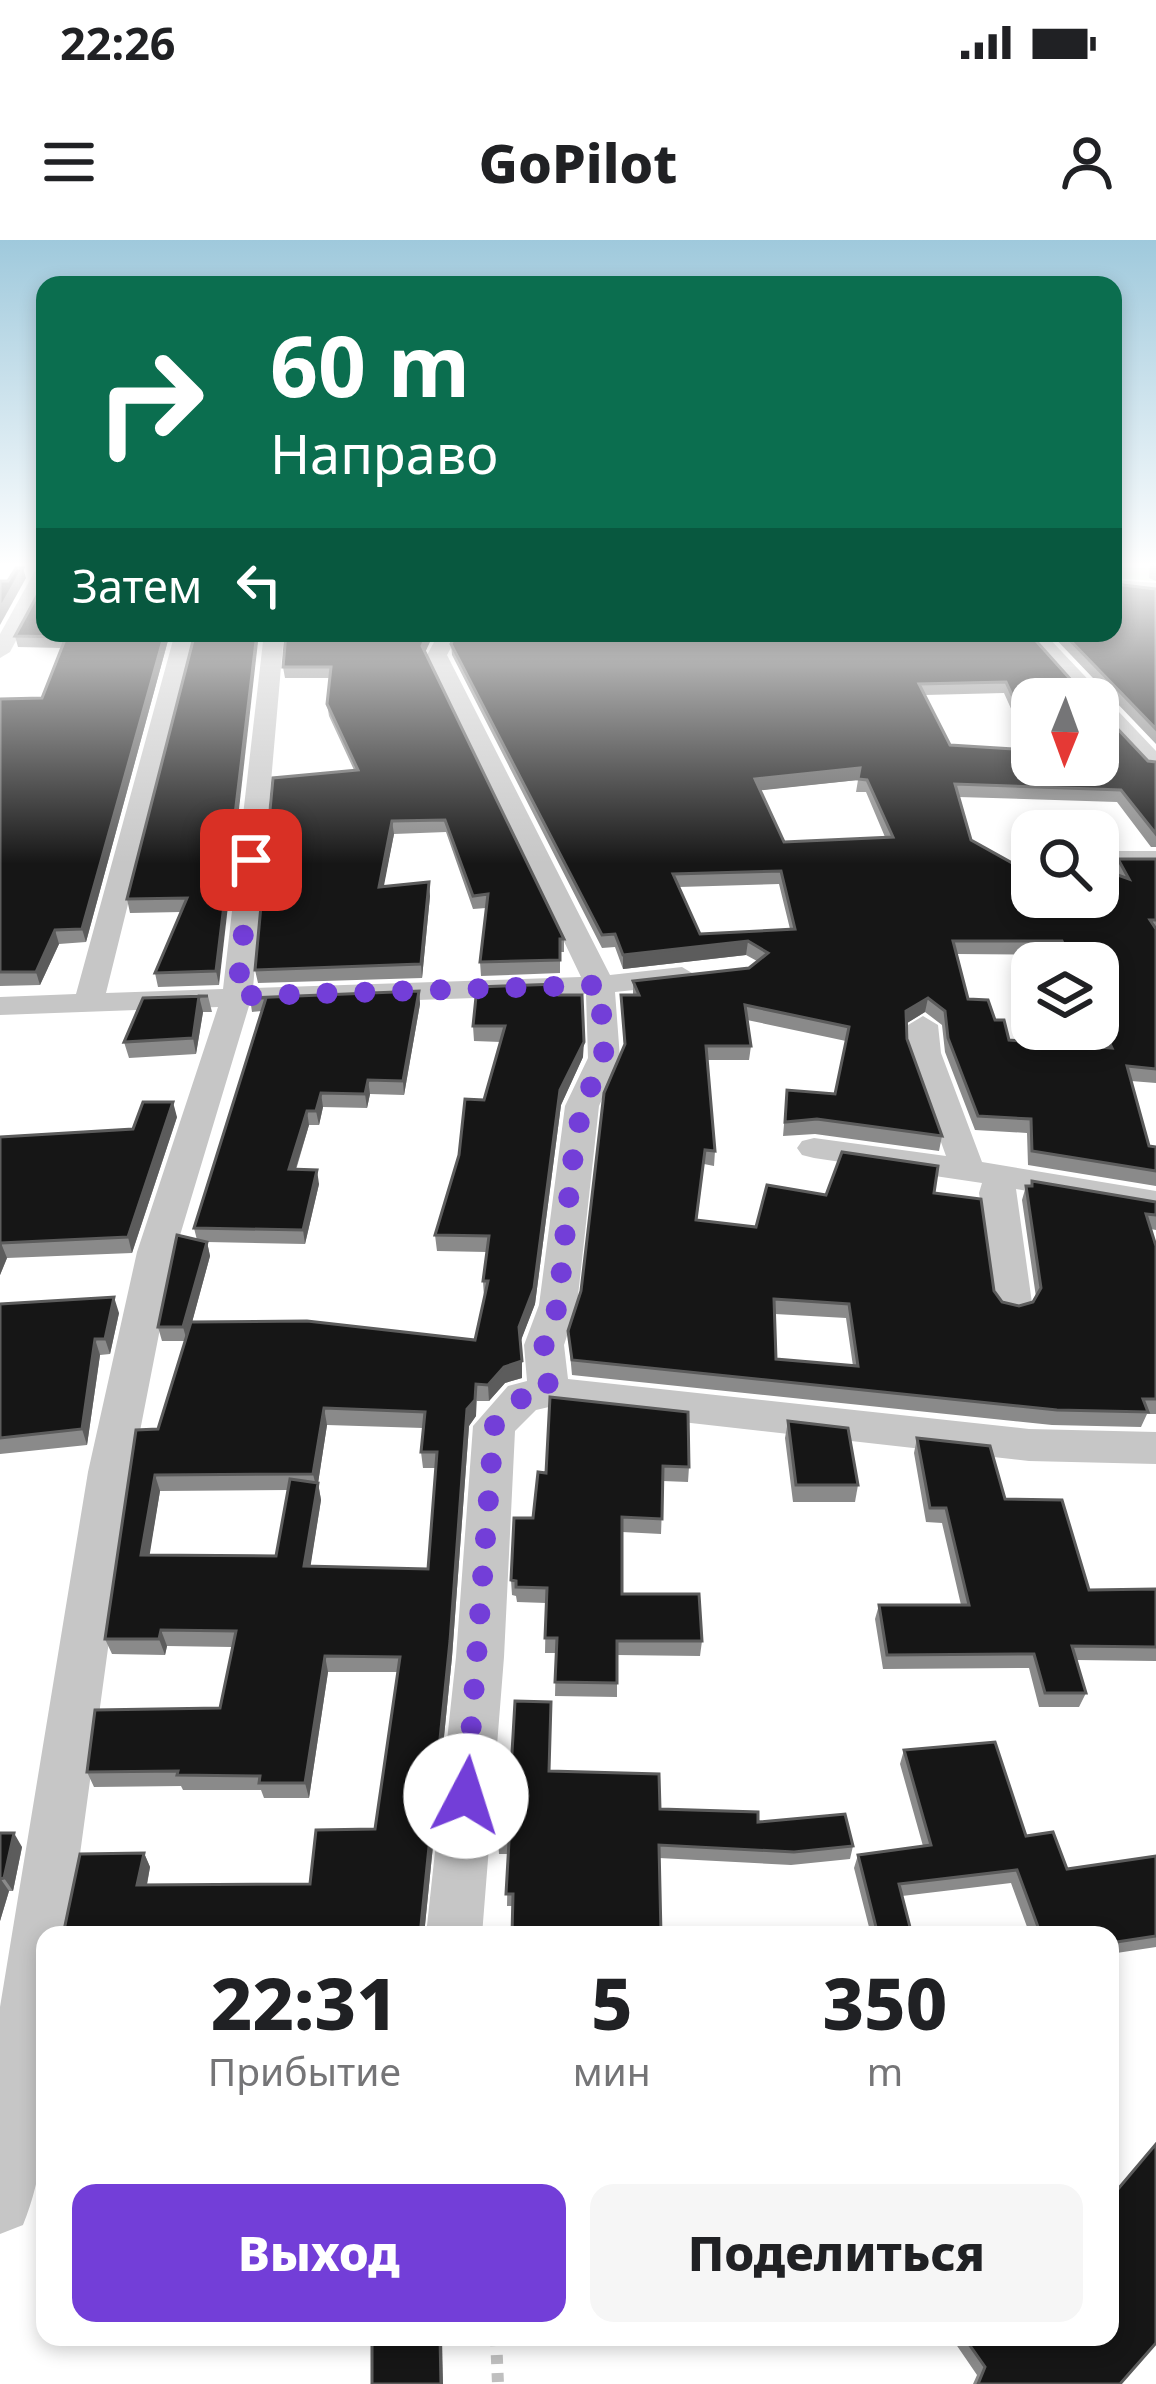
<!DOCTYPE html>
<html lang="ru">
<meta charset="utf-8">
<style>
body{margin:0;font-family:"Noto Sans",sans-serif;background:#f6f6f6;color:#202124;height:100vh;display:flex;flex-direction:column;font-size:45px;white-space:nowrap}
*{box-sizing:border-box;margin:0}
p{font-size:39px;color:#757577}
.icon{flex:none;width:66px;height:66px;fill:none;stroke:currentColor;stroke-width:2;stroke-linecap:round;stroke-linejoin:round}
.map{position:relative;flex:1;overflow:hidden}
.details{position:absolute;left:36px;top:1686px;width:1083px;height:420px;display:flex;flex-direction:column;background:#fff;border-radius:24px;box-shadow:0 6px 18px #0003}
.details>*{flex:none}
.banner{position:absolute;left:36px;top:36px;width:1086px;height:366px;border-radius:24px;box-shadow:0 6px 18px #0003;background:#0b6e4f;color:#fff;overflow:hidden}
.needle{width:78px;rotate:181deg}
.controls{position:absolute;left:1011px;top:438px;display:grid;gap:24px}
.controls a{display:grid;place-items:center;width:108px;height:108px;border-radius:24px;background:#fff;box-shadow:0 6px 18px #0003;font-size:60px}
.pin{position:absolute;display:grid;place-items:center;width:102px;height:102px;color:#fff;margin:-51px;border-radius:24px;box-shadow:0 6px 18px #0006}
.me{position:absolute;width:132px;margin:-66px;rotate:5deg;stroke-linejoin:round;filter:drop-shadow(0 0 9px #0008)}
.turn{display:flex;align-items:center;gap:42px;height:252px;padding:0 36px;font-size:54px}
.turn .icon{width:156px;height:156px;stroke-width:2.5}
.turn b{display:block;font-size:84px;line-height:102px}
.then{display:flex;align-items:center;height:114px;padding:0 36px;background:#0003;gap:24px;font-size:45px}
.eta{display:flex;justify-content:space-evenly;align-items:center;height:204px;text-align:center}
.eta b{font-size:72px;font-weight:800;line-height:84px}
.button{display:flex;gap:24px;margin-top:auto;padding:24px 36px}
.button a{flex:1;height:138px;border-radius:24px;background:#733ed8;color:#fff;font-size:48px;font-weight:800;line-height:138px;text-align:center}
.button a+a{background:#f6f6f6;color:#202124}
.status{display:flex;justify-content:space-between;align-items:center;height:84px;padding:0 60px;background:#fff;direction:ltr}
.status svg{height:33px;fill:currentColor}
header{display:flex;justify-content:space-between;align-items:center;height:156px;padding:0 36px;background:#fff;font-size:54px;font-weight:800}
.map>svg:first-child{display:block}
</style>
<div class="status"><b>22:26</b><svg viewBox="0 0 49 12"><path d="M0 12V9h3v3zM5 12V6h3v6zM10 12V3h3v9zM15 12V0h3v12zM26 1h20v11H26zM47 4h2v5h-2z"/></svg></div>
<header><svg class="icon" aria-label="menu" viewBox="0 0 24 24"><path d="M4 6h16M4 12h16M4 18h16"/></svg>GoPilot<svg class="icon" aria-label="person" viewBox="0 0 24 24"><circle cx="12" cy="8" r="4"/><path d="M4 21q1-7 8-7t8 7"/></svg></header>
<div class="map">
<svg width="1156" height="2144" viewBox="0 0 1156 2144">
<rect width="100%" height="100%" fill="#fff"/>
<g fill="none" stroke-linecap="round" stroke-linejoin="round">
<path fill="#d1e9cb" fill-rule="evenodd" d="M1113 326 1156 329V341L1113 338Z"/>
<path stroke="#bfbfbf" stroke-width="12" stroke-dasharray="9 9" stroke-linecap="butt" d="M496 2097 498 2144"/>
<g fill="#c6c6c6" fill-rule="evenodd">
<path d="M45 324V346L10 412 0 418V394L36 329Z"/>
<path d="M1113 340 1156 343V355L1113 350Z"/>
<path d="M175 393H195L106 753 223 749 264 393H284L253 748 581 737 427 415 439 393H459L447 415 610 735 682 727 697 736 682 745 615 752 620 818 599 866 577 1065 564 1105 568 1139 1029 1189 1156 1192V1224L1029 1221 549 1167 536 1170 515 1191 504 1417 482 1695H426L456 1417 473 1186 508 1146 527 1141 524 1105 539 1065 565 866 588 818 586 754 249 766 175 1012 132 1232 69 1695H45C45 1788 59 1898 23 1985L0 1994V1767L88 1232 137 1012 218 767 0 775V757L76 754Z"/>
<path d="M1023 393H1044L1156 511V532L1148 530 1098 476V459H1082Z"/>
<path d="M1032 595V613L1013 601 1017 596Z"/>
<rect x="1098" y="611" width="58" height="16"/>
<path d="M923 776 938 785 941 813 982 922 1156 951V973L1016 949 1032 1063 1027 1072 1013 1076 999 1072 994 1063 979 953 982 943 814 918 802 915 797 908 802 901 814 898 946 916 909 813 908 785Z"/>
</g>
</g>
<g fill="#8a8a8a" fill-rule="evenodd">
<path d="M1150 324H1156V341L1149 338Z"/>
<path d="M1115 344 1156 349V504L1050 393H1113Z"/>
<path d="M170 393 86 702 59 704 40 745 0 746V459L42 458 62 408 18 407 15 396Z"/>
<path d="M195 393 219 745 158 747 155 733 181 672 130 673 127 659Z"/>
<path d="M286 393H434L425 412 564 699V712H560V733L481 736 480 722 486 668 473 669 446 592 394 594 383 647 430 656 422 738 258 743 255 730 354 530 329 476 327 464 330 438H285L283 427Z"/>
<path d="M1029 393 1032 459V525L1148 521 1156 522V607H1151L1117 562 959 557 971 600 1032 657 1116 635 1115 632 1118 619H1156V843L1131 841 1149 906 1156 907V946L1028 925 1027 893 975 890 945 812 942 785 925 772 907 783V799L942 896 939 911 815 894 783 896 787 850 835 854 846 801 747 780 751 806 749 820H707L715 911 714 926 704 924 697 980 756 987 826 955 934 953 1002 1062 1019 1066 1033 1062 1036 1057 1022 960 1026 946H1031L1032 941 1156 962V990L1151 989 1156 1006V1174H1147L1141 1187 1052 1185 572 1135 568 1091 581 1051 624 806 621 755H633V741L749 728 757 721 746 715 623 729 615 707 602 708 452 415 451 404ZM1004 453 1029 509 950 505 925 455ZM858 540 856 552H866L885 597 784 602 760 550ZM779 644 790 689 700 694 679 647ZM957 714 1058 715 1062 723H1098V789H1092L1101 807 1009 800 995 780 968 759ZM775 1074 846 1078 853 1126 776 1119Z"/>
<path d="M419 751 420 764 404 855 370 854 367 868 323 867 319 885H309L296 930 319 944 305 1004 207 1002 210 1016 192 1082 475 1100 484 1057 483 1041 487 1012 437 1011 435 995 484 860 501 802 474 801 473 786 559 755 583 817 561 865 535 1064 520 1102 522 1138 505 1143 489 1161H477L476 1176 469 1186 452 1417 424 1695H63L144 1613 150 1627 147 1645 310 1644 375 1589 398 1432H328L309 1558H264L261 1550H183L181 1546 94 1547 87 1532 220 1468 232 1407 167 1406 165 1415 112 1414 105 1399 158 1189 185 1101H162L158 1087 197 1000 194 988 262 771 252 772 250 758ZM327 1185 423 1188 421 1212 423 1228H436L428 1329 310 1327 321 1260 318 1243ZM288 1250 276 1316 149 1315 160 1251Z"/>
<path d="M208 756 212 772H203L196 814 129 818 124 802 143 758Z"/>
<path d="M177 877 132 1013 7 1018 0 1035V897L133 889Z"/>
<path d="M0 1064 119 1073 110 1114 100 1115 87 1205 0 1214Z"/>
<path d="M550 1157 689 1227 688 1242 663 1241 661 1294 622 1292V1354L702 1401 700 1416 617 1415V1457L555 1456 556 1413H545L546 1363 517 1362 516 1356 512 1355 511 1340 533 1278 546 1233Z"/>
<path d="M788 1181 858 1245 855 1262H793L785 1198Z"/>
<path d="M917 1198 1005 1259 1089 1350 1156 1349V1421L1076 1420 1086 1453 1079 1467H1039L1029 1428 883 1429 875 1379 879 1365H961L942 1283 926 1282 914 1213Z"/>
<path d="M904 1510 1026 1596 1067 1629 1156 1616V1707L1110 1714V1695H1030L1011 1643 902 1656 912 1695H871L854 1628 858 1615 923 1606 900 1524Z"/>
<path d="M660 1569 758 1582 853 1606 850 1619 791 1625 659 1618 513 1666H507L508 1614H499L498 1601Z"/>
<path d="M0 1593 22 1607 13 1651H9L0 1681Z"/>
<path d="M951 2097H1110L1120 2144H973L977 2135Z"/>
</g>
<g fill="#5c5c5c">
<path d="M23 328 26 338 0 385V369Z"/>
<path d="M165 393H170L86 702 82 689Z"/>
<path d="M257 393H259L219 745 216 731Z"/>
<path d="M428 393H434L423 417 422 406Z"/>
<path d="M860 528 858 540 754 551 755 539Z"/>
<path d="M392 581 394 594 381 661 379 647Z"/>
<path d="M429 642 430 656 422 738 421 724Z"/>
<path d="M55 690 59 704 40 745 36 732Z"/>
<path d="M748 701 746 715 623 729V715Z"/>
<path d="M419 751 420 764 404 855 403 841Z"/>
<path d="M199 756 203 772 196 814 193 798Z"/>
<path d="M928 758 925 772 904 785 906 771Z"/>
<path d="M584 802 583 817 561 865 535 1064 520 1103 519 1087 560 850Z"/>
<path d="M368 840 370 854 367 868 365 854Z"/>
<path d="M321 853 323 867 319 885 316 871Z"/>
<path d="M173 862 177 877 132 1013 128 997Z"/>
<path d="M307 871 309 885 291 944 289 929Z"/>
<path d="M317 930 319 944 305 1004 303 990Z"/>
<path d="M207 1002 210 1016 187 1101 183 1087Z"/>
<path d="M1 1003 7 1018 0 1035V1005Z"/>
<path d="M114 1057 119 1073 110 1114 105 1099Z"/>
<path d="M95 1099 100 1115 87 1205 82 1189Z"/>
<path d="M522 1121V1138L505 1143 489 1161 488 1145 504 1127Z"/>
<path d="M476 1144V1176L469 1186 452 1417 424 1695H420L467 1169Z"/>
<path d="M324 1168 327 1185 317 1250 313 1234Z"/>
<path d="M155 1235 160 1251 147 1331 141 1315Z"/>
<path d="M318 1243 321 1260 308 1342 304 1326Z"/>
<path d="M161 1390 167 1406 165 1415 159 1399Z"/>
<path d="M325 1416 328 1432 309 1558 305 1543Z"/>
<path d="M14 1593 22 1607 13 1651 4 1638Z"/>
<path d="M144 1613 150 1627 144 1659 137 1645Z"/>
<path d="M0 1638 9 1651 0 1681Z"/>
<path d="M440 2097H442L443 2144H441Z"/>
</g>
<g fill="#161616" stroke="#5c5c5c" stroke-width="3" fill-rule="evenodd">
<path d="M16 328H23L0 369V341H8Z"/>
<path d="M45 341V393H165L82 689 55 690 36 732H0V459L42 458 66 397 15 396Z"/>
<path d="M1113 342 1115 344 1156 349V489L1063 393H1113Z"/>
<path d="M195 393H257L216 731 155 733 187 658 127 659Z"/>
<path d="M286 393H428L422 406 564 699H560V720L480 722 488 654 473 656 445 580 392 581 379 647 429 642 421 724 255 730 273 538 358 530 327 464 331 427H283Z"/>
<path d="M456 393H1029L1081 451 1096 452 1097 459H1032V498L1006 442 919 444 950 505 1032 510V525H1098V468L1148 521 1156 522V594L1121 550 955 544 971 600 1032 634V657H1098V628L1129 639 1118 619H1156V680H1150L1156 689V829L1127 826 1149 906 1156 907V931L1032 911 1031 879 978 876 948 798 945 771 928 758 906 771 907 799 942 896 817 879 785 882 787 850 835 854 849 787 745 765 751 806H706L715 911 705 910 696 980 756 987 767 945 826 955 842 912 938 926 934 953 981 959 994 1051 1002 1062 1019 1066 1033 1062 1041 1048 1026 946H1032V941L1156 962V975L1146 974 1156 1006V1159H1143L1148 1172 1057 1170 572 1120 568 1091 581 1051 604 853 625 804 621 755H639L633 741 749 728 768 713 748 701 623 715 615 694 602 695 451 404ZM860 528 858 539 867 540 893 597 784 602 755 539ZM781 631 795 689 700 694 673 634ZM953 701H1062L1072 723H1098V778L1112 808 1009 800 1004 780H995L988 760 968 759ZM774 1059 849 1064 858 1126 776 1119Z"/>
<path d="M559 744V755H582L584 802 560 850 534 1048 519 1087 522 1121 504 1127 488 1145 476 1144 475 1160 467 1169 450 1401 420 1695H63L80 1614 144 1613 137 1645 310 1644 316 1590 375 1589 400 1417 325 1416 305 1543H259L260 1536 177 1535 178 1531 87 1532 95 1470 220 1468 236 1391 161 1390 159 1399H105L136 1190 158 1189 191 1082 307 1081 475 1100 488 1041H483L489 996 435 995 459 915 465 859 484 860 505 786H473L477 747ZM324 1168 425 1172 421 1212H437L428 1329 304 1326 318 1243 290 1239 276 1316 141 1315 155 1235 313 1234Z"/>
<path d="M419 751 403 841 368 840 365 854 321 853 316 871H307L289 929 317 930 303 990 194 988 266 758H250Z"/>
<path d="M199 756 193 798 124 802 143 758 208 756Z"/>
<path d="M143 862H173L128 997 1 1003 0 1005V897L133 889Z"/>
<path d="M177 995 207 1002 183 1087H158Z"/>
<path d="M114 1057 105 1099H95L82 1189 0 1198V1064Z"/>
<path d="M550 1157 688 1172 689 1227 663 1226 662 1279 622 1277V1354H699L702 1401H617V1443L555 1442 557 1398H545L547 1348 516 1347V1341L511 1340 514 1278H533L538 1232 546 1233Z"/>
<path d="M788 1181 848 1188 858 1245H796Z"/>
<path d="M917 1198 990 1206 1005 1259 1062 1260 1089 1350 1156 1349V1407L1072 1406 1086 1453H1045L1034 1414 887 1415 879 1365H969L946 1268H930Z"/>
<path d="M515 1461 551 1462 549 1531 659 1534 660 1569 758 1572V1582L845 1574 853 1606 794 1612 659 1605 661 1695H512L513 1654H506L509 1601H498L503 1529 511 1530Z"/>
<path d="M995 1502 1026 1596 1053 1592 1067 1629 1156 1616V1696L1110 1703V1695H1041L1017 1630 899 1644 912 1695H878L858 1615 931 1605 904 1510Z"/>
<path d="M0 1593H14L4 1638 0 1639Z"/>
<path d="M1156 1904V2103L1120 2144H978L985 2127 964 2097H1110V1952L1113 1955Z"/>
<path d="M372 2097H440L441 2144H372Z"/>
</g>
<linearGradient id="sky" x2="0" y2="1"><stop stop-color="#9fc9dc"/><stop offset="0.52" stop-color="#fff"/><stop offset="1" stop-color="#fff" stop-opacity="0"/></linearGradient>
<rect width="1156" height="624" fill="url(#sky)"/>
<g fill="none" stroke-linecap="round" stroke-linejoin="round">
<path stroke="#733ed8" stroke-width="21" stroke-dasharray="0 37.8" d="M251 620 237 756 600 745 604 818 582 866 572 925 558 1065 544 1105 549 1152 523 1157 494 1186 466 1556"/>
</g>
</svg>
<div class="controls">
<a><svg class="needle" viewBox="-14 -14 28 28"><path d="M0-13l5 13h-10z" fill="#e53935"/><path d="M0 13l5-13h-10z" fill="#757577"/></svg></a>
<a><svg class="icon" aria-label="search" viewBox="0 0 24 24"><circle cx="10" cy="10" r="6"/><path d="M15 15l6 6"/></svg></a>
<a><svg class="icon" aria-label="layers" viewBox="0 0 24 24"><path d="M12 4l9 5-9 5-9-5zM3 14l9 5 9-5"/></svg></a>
</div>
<div class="pin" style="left:251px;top:620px;background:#d93025"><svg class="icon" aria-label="arrive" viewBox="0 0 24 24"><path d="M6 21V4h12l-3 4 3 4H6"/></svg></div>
<svg class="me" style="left:466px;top:1556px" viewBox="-20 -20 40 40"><circle r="19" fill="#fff"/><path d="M0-13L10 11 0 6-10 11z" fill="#733ed8"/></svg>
<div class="banner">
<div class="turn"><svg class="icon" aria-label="right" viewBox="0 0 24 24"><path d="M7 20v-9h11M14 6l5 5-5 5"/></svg><div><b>60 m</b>Направо</div></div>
<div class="then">Затем<svg class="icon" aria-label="left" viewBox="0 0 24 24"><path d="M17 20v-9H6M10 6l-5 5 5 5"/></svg></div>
</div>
<section class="details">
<div class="eta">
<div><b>22:31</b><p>Прибытие</p></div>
<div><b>5</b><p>мин</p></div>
<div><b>350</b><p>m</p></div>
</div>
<div class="button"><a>Выход</a><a>Поделиться</a></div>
</section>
</div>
